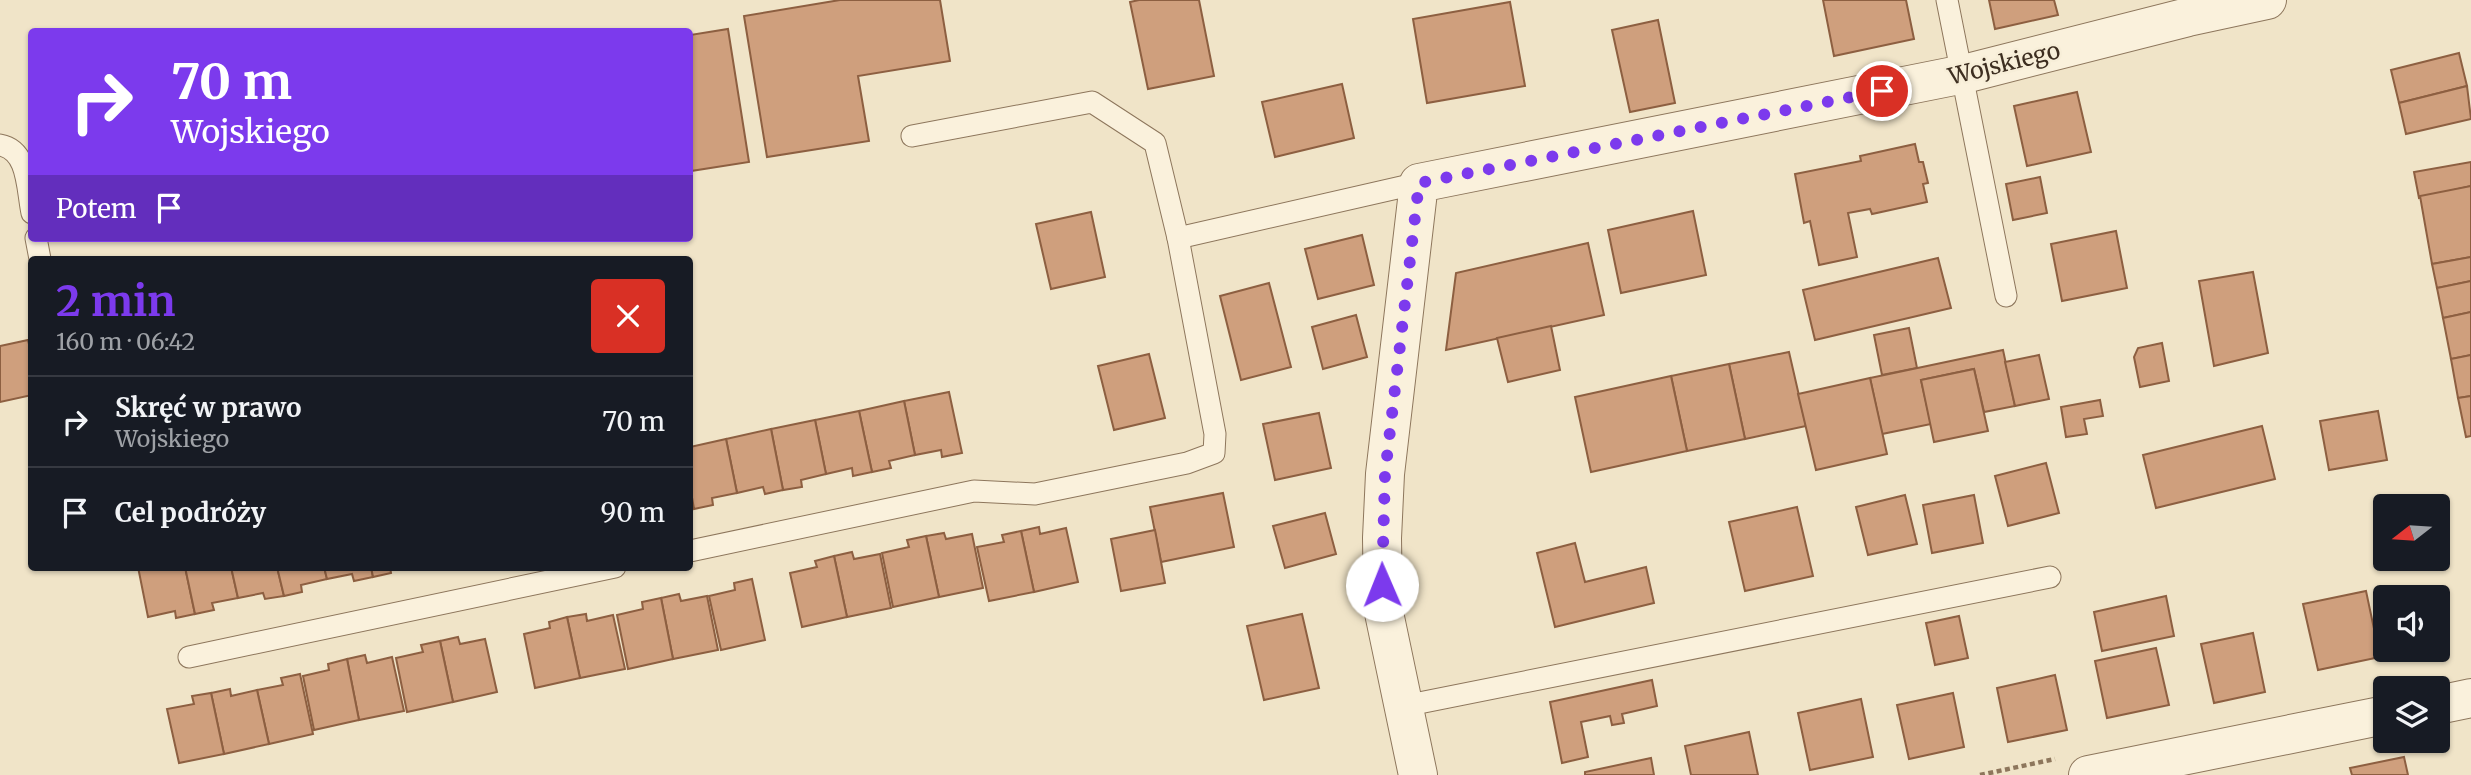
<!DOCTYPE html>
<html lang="pl">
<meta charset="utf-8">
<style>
body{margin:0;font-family:Merriweather,serif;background:#20242c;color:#f1f3f6;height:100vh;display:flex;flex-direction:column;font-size:26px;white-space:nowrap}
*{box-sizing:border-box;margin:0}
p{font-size:23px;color:#9ea1a6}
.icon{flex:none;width:38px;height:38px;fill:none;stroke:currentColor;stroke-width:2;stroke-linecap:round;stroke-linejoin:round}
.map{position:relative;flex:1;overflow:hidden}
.sheet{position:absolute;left:28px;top:256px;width:665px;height:315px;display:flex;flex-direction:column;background:#171b24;border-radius:7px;box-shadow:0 2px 5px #0004}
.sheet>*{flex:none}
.banner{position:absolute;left:28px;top:28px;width:665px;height:214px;border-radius:7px;box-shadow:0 2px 5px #0004;background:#7c3aed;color:#fff;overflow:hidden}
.needle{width:46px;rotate:253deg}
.buttons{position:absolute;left:2373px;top:494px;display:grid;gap:14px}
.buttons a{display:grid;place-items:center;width:77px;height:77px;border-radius:7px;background:#171b24;box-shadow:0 2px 5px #0004;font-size:35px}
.pin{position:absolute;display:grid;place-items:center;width:60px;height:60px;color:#fff;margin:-30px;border:4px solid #fff;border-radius:50%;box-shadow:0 2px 7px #0007}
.me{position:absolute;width:77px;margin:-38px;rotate:359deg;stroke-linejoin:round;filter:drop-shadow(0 0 5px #0008)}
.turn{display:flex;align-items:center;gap:24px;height:147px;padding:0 28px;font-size:32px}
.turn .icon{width:91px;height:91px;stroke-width:2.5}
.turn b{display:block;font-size:49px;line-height:60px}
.then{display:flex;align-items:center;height:66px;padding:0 28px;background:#0003;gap:14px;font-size:26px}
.round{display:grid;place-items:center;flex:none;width:74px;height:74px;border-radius:7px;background:#20242c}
.headline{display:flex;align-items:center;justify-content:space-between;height:119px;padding:0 28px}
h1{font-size:42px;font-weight:700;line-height:52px;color:#7c3aed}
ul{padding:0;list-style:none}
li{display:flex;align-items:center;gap:21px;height:91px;padding:0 28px;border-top:2px solid #363941}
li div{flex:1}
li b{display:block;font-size:26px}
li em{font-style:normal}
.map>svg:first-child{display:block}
</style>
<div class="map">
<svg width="2471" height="775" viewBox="0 0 2471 775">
<rect width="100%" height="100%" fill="#f0e4c8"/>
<g fill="#cf9f7d" stroke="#8d5f41" stroke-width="2">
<path d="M840 0H940L950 61 858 76 869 141 767 157 744 16Z"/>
<path d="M1139 0H1199L1214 76 1148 89 1130 2Z"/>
<path d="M1823 0H1906L1914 39 1834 56Z"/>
<path d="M1989 0H2054L2058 15 1995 29Z"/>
<path d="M1510 2 1525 86 1427 103 1413 19Z"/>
<path d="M1658 20 1675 103 1630 112 1612 30Z"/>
<path d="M728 29 749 162 691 171 690 35Z"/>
<path d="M2459 53 2467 86 2399 103 2391 70Z"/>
<path d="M1342 84 1354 138 1275 157 1262 102Z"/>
<path d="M2467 86 2471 119 2406 134 2399 103Z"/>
<path d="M2077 92 2091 152 2027 166 2014 106Z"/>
<path d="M1915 144 1919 162H1923L1928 183 1923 184 1927 202 1872 214 1870 209 1848 213 1857 257 1819 265 1810 221 1804 223 1795 174 1861 161 1860 156Z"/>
<path d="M2471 162V186L2419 198 2414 172Z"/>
<path d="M2040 177 2047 213 2013 220 2006 184Z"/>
<path d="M2471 186V257L2432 264 2420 196Z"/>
<path d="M1693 211 1706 275 1621 293 1608 230Z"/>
<path d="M1091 212 1105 277 1051 289 1036 224Z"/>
<path d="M2116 231 2127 288 2062 301 2051 244Z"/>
<path d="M1362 235 1374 285 1318 299 1305 249Z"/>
<path d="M1588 243 1604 315 1446 350 1456 273Z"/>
<path d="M2471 257V281L2437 288 2432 264Z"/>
<path d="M1938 258 1951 308 1815 340 1803 290Z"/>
<path d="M2253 272 2268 353 2214 366 2199 281Z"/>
<path d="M2471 281V312L2443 318 2437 288Z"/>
<path d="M1269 283 1291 367 1241 380 1220 296Z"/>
<path d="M2471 312V355L2451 359 2443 318Z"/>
<path d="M1356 315 1367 357 1323 369 1312 327Z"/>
<path d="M1551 326 1560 370 1508 382 1497 338Z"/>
<path d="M1909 328 1917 368 1882 375 1874 335Z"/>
<path d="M28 340 32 356V395L0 402V346Z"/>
<path d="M2162 343 2169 381 2140 387 2134 357 2138 348Z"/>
<path d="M2003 350 2015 406 1984 412 1974 369 1921 380 1931 424 1882 434 1870 378Z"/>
<path d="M1789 352 1806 426 1745 439 1729 364Z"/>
<path d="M1149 354 1165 418 1114 430 1098 366Z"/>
<path d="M2039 355 2049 399 2015 406 2005 362Z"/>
<path d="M2471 355V396L2458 398 2451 359Z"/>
<path d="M1729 364 1745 439 1687 451 1671 376Z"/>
<path d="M1974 369 1988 431 1934 442 1921 380Z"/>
<path d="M1671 376 1687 451 1591 472 1575 397Z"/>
<path d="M1870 378 1887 454 1816 470 1798 394Z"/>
<path d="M949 392 962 453 942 457 941 450 915 455 904 401Z"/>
<path d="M2471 396V436L2466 437 2458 398Z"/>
<path d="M2100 400 2103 416 2084 419 2087 434 2066 437 2061 407Z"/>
<path d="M904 401 915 455 889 461 891 468 872 472 859 411Z"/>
<path d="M859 411 872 472 853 476 852 468 826 474 815 420Z"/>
<path d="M2378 411 2387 460 2329 470 2320 421Z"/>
<path d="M1319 413 1331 468 1275 480 1263 424Z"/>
<path d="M815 420 826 474 801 480 802 487 783 490 771 429Z"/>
<path d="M2262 426 2275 479 2156 508 2143 455Z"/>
<path d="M771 429 783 490 765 494 763 487 737 493 726 439Z"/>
<path d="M726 439 737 493 712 498 713 505 694 509 690 486V447Z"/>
<path d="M2046 463 2059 513 2008 526 1995 476Z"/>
<path d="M1223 493 1234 547 1161 562 1150 507Z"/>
<path d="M1905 495 1917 544 1868 555 1856 507Z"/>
<path d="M1974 495 1983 543 1932 553 1923 505Z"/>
<path d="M1797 507 1813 576 1745 591 1729 522Z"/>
<path d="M1325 513 1336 554 1285 568 1273 526Z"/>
<path d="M1039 527 1040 534 1066 528 1078 582 1034 592 1021 531Z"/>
<path d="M1155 530 1165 583 1121 591 1111 539Z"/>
<path d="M1021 531 1034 592 989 601 977 547 1004 542 1002 535Z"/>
<path d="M944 533 946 539 972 534 983 588 939 597 926 536Z"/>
<path d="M926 536 939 597 893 607 882 553 909 547 907 540Z"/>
<path d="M1575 543 1585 582 1646 567 1654 603 1555 627 1537 553Z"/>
<path d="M852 552 854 559 880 554 891 608 847 617 834 556Z"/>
<path d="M834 556 847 617 802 627 790 573 817 567 815 561Z"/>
<path d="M138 567H185L195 614 176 618 175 611 148 617Z"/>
<path d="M185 567H231L238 598 212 603 214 610 195 614Z"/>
<path d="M231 567H277L284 596 265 599 263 593 238 598Z"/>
<path d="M277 567H324L327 579 301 585 302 592 284 596Z"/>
<path d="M324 567H371L373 577 354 581 352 574 327 579Z"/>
<path d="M371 567H390L391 573 373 577Z"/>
<path d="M752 579 765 640 721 650 709 596 735 590 734 583Z"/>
<path d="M2366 591 2380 657 2318 670 2303 604Z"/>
<path d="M679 594 681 601 707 596 718 650 673 659 661 598Z"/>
<path d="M2166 596 2174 636 2102 651 2094 612Z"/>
<path d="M661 598 673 659 628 669 617 615 643 609 642 602Z"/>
<path d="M586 614 587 621 613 615 625 669 580 678 567 617Z"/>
<path d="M1302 614 1319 688 1264 700 1247 626Z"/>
<path d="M1959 616 1968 658 1935 665 1926 623Z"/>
<path d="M567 617 580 678 535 688 524 634 550 628 549 622Z"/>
<path d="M2253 633 2265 692 2214 703 2201 644Z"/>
<path d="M458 637 460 644 485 639 497 692 453 702 440 641Z"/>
<path d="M440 641 453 702 407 712 396 658 423 652 421 645Z"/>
<path d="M2156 648 2169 705 2107 718 2095 661Z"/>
<path d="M365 655 367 663 392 657 404 711 359 720 347 659Z"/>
<path d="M347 659 359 720 314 730 303 676 329 670 328 664Z"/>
<path d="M300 674 313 734 269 744 257 690 283 685 281 678Z"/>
<path d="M2055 675 2067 730 2008 742 1997 688Z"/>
<path d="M1652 680 1657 706 1622 714 1624 723 1612 725 1610 716 1581 722 1588 757 1562 763 1550 702Z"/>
<path d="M230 689 231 696 257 690 269 744 224 754 211 693Z"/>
<path d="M211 693 224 754 179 763 167 709 194 704 192 696Z"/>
<path d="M1953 693 1964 747 1909 759 1897 705Z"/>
<path d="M1861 699 1873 757 1810 770 1798 713Z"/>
<path d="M1749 732 1758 775H1691L1685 746Z"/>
<path d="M2404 757 2408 775H2352L2350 768Z"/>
<path d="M1651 758 1654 775H1585V772Z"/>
</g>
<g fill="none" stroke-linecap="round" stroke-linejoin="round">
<g stroke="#8d765c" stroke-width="23">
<g id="service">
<path d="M1947 0 2006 296"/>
<path d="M912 136 1092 102 1155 143 1178 238 1419 183"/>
<path d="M0 145C29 150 27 190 32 213"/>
<path d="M36 238 40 259"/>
<path d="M690 551 974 491 1035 494 1187 463 1214 453 1215 434 1178 238"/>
<path d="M189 657 615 567"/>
<path d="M1404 706 2050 577"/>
</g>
</g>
<g stroke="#8d765c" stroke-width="40">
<g id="minor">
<path d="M2438 705 2471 698"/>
<path d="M1418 775 1383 608 1382 538 1385 474 1419 183 1964 74 2188 17 2267 0"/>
<path d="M2088 775 2385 715"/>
</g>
</g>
<path stroke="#8d765c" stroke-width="4.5" stroke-dasharray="5 3.5" stroke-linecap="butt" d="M1980 775 2055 759"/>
<use href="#service" stroke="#faf1dc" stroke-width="21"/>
<use href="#minor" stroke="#faf1dc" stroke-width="38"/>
</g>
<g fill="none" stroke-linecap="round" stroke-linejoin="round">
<path stroke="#7c3aed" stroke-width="12" stroke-dasharray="0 21.6" d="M1382 585 1385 474 1419 183 1882 91"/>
</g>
<g text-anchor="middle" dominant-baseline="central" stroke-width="5" stroke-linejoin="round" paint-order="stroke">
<g font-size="23" fill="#3d2e20" stroke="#f7eed8">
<text transform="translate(2004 63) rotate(-14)">Wojskiego</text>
</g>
</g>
</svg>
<div class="buttons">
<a><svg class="needle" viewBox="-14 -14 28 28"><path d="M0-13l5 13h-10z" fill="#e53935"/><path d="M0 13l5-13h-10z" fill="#9ea1a6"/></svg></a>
<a><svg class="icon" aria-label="sound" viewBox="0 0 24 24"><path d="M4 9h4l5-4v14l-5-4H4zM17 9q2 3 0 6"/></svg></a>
<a><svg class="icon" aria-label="layers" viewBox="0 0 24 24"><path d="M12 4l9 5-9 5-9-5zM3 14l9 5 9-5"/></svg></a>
</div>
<div class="pin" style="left:1882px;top:91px;background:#d93025"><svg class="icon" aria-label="arrive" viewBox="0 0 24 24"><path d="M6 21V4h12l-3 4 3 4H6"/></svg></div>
<svg class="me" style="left:1382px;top:585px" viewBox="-20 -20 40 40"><circle r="19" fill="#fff"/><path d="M0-13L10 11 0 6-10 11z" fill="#7c3aed"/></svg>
<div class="banner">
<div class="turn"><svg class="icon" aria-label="right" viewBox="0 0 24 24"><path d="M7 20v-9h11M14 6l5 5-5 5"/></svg><div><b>70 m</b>Wojskiego</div></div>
<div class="then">Potem<svg class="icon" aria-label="arrive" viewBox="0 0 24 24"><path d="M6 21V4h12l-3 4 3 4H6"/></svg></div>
</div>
<section class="sheet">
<div class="headline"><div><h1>2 min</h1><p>160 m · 06:42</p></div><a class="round" style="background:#d93025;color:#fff"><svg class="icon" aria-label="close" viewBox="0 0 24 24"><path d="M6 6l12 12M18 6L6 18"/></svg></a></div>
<ul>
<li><svg class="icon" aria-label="right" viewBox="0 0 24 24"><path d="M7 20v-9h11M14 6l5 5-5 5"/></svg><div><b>Skręć w prawo</b><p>Wojskiego</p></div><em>70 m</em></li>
<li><svg class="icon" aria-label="arrive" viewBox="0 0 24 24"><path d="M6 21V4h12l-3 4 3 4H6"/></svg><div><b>Cel podróży</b></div><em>90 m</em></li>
</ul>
</section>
</div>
